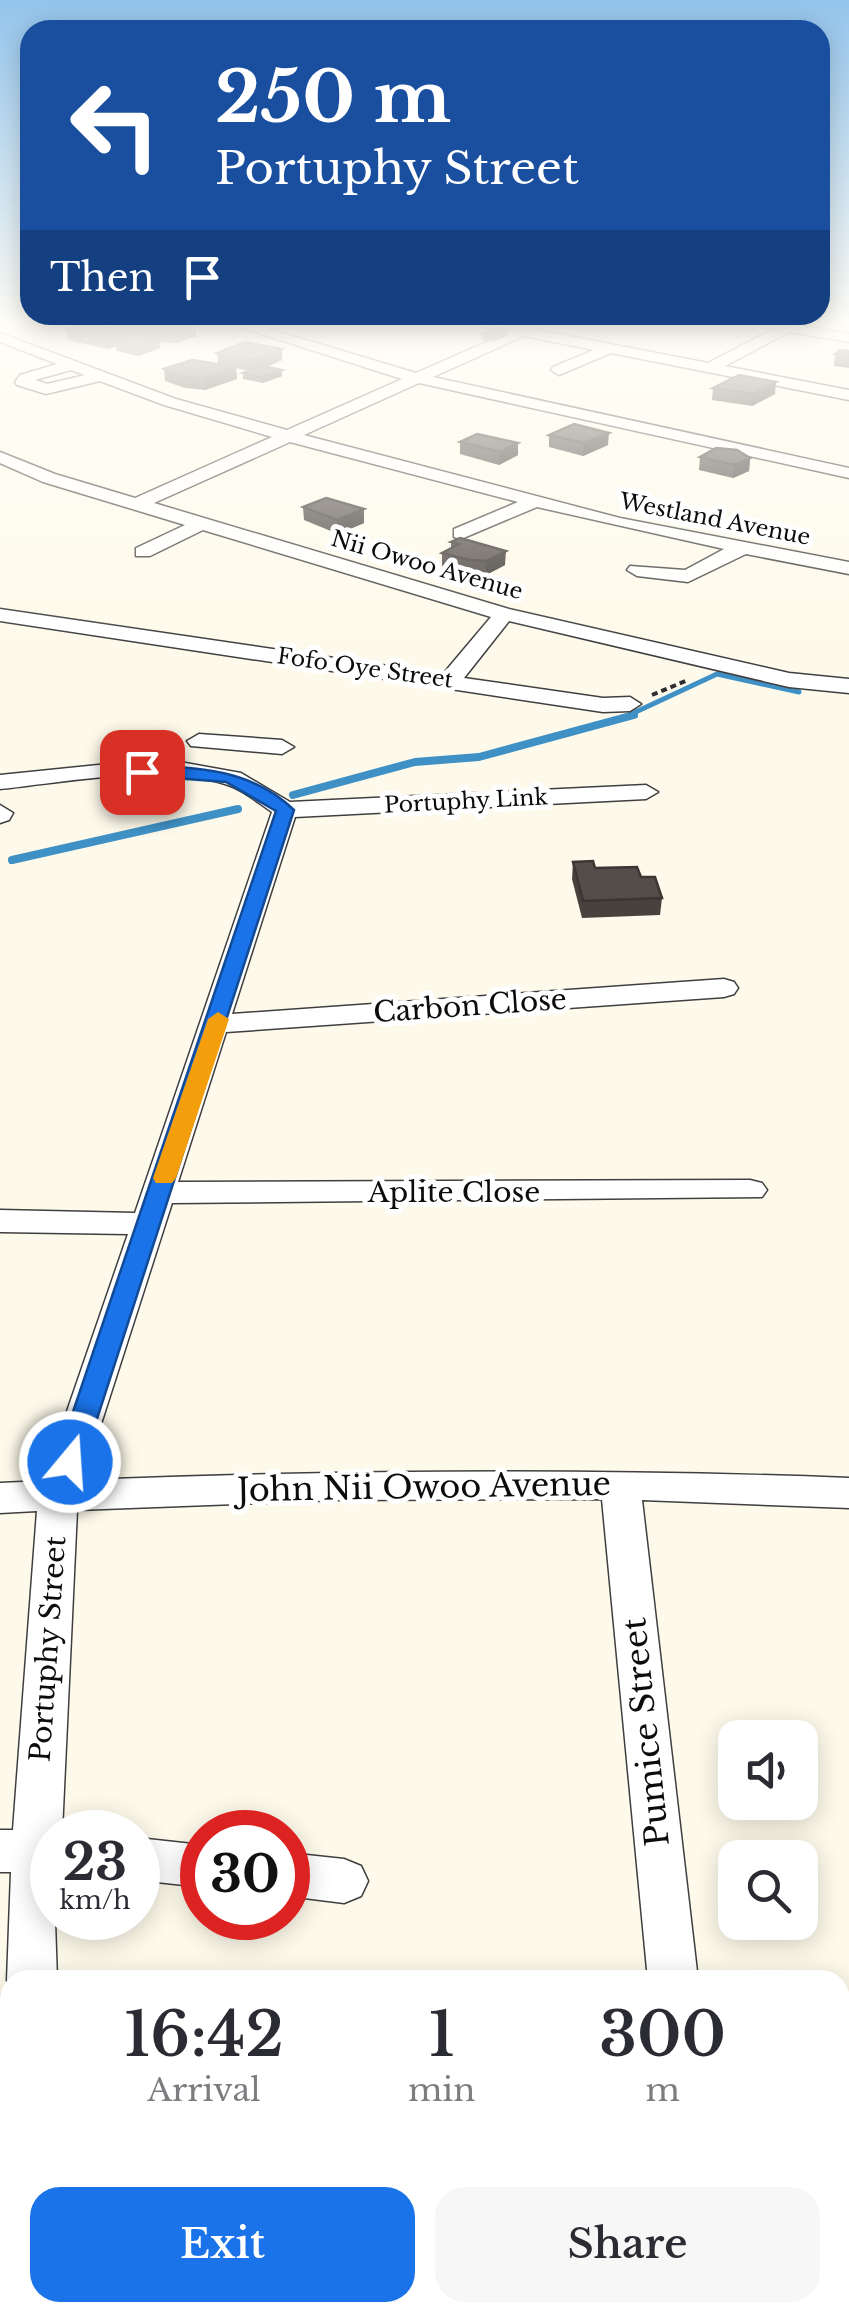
<!DOCTYPE html>
<style>
body{margin:0;font-family:"Libre Baskerville",serif;background:#f7f7f7;color:#2b2b33;height:100vh;display:flex;flex-direction:column;font-size:38px;white-space:nowrap}
*{box-sizing:border-box;margin:0}
p{font-size:32px;color:#7c7c81}
.icon{flex:none;width:55px;height:55px;fill:none;stroke:currentColor;stroke-width:2;stroke-linecap:round;stroke-linejoin:round}
.map{position:relative;flex:1;overflow:hidden}
.side{position:absolute;left:0px;top:1970px;width:850px;height:352px;display:flex;flex-direction:column;background:#fff;border-radius:30px 30px 0 0;box-shadow:0 5px 25px #0003}
.side>*{flex:none}
.banner{position:absolute;left:20px;top:20px;width:810px;height:305px;border-radius:30px;box-shadow:0 5px 25px #0003;background:#1a4fa0;color:#fff;overflow:hidden}
.fabs{position:absolute;left:718px;top:1720px;display:grid;gap:20px}
.fabs a{display:grid;place-items:center;width:100px;height:100px;border-radius:20px;background:#fff;box-shadow:0 5px 25px #0003;font-size:50px}
.speed{position:absolute;left:30px;top:1810px;display:flex;gap:20px;font-size:50px;font-weight:700;text-align:center}
.speed>*{display:grid;place-content:center;width:130px;height:130px;border-radius:50%;background:#fff;box-shadow:0 5px 25px #0003;line-height:1}
.speed small{font-size:25px;font-weight:400}
.speed .limit{border:15px solid #d22;background:#fff;color:#111}
.pin{position:absolute;display:grid;place-items:center;width:85px;height:85px;color:#fff;margin:-42px;border-radius:20px;box-shadow:0 5px 15px #0006}
.me{position:absolute;width:110px;margin:-55px;rotate:18deg;stroke-linejoin:round;filter:drop-shadow(0 0 8px #0008)}
.turn{display:flex;align-items:center;gap:35px;height:210px;padding:0 30px;font-size:45px}
.turn .icon{width:130px;height:130px;stroke-width:2.5}
.turn b{display:block;font-size:70px;line-height:85px}
.then{display:flex;align-items:center;height:95px;padding:0 30px;background:#0003;gap:20px;font-size:38px}
.eta{display:flex;justify-content:space-evenly;align-items:center;height:170px;text-align:center}
.eta b{font-size:60px;font-weight:600;line-height:70px}
.primary-button{display:flex;gap:20px;margin-top:auto;padding:20px 30px}
.primary-button a{flex:1;height:115px;border-radius:30px;background:#1a73e8;color:#fff;font-size:40px;font-weight:600;line-height:115px;text-align:center}
.primary-button a+a{background:#f7f7f7;color:#2b2b33}
.map>svg:first-child{display:block}
</style>
<div class="map">
<svg width="849" height="2321" viewBox="0 0 849 2321">
<rect width="100%" height="100%" fill="#fefaeb"/>
<g fill="none" stroke-linecap="round" stroke-linejoin="round">
<path stroke="#3f91c5" stroke-width="5" d="M625 717 717 674 799 692"/>
<g stroke="#3f91c5" stroke-width="8">
<path d="M293 795 415 762 479 757 634 715"/>
<path d="M12 860 238 809"/>
</g>
<g stroke="#3f3f3f" stroke-width="3">
<g id="minor">
<path d="M217 320H240L416 373 507 333 458 320C474 320 511 328 523 326 534 323 542 320 554 320L538 330 708 363 790 320H809L802 326 849 334V342L789 332 725 366 849 390V400L611 353 559 375 551 370 553 367 594 350 524 336 433 377 849 468V478L419 383 304 435 620 518 849 562V574L746 554 688 582 637 576 627 570 630 566 685 570 724 549 537 507 461 539 454 537V529L518 502 290 442 154 503 509 609 789 673 849 679V693L789 687 509 621 464 678 603 698 630 697 641 704 630 711 603 712 0 621V609L443 674 491 617 203 530 150 556H136V548L185 525 43 482 0 463V452L55 474 135 498 272 437 164 405 100 381 46 394 17 385 15 382 20 375 57 364 0 342V333L176 399 287 430 402 379ZM71 370 85 375 47 384 35 380Z"/>
<path d="M199 734 282 740 294 747 282 754 191 746 187 741Z"/>
<path d="M180 762 241 773 290 802 646 785 658 792 646 799 295 817 232 1014 724 979 734 982 738 988 734 994 724 997 226 1032 178 1182 750 1180 762 1183 767 1190 762 1197 172 1203 83 1480C340 1470 592 1468 849 1478V1508L642 1500 698 1980H648L602 1499 338 1500 77 1510 62 1832H52L57 1980H10V1987L7 1980 11 1872H0V1830H13L37 1511 0 1513V1483L43 1481 128 1234 0 1232V1210L135 1213 272 812C257 802 242 789 225 784 161 763 67 782 0 789V775L118 763Z"/>
<path d="M0 805 13 813 9 820 0 823Z"/>
<path d="M138 1838 202 1845V1887L138 1880Z"/>
<path d="M288 1853 344 1859 361 1866 368 1881 361 1896 344 1903 288 1896Z"/>
<path d="M10 2289V2312H52V2321H0V2299Z"/>
<path d="M681 2312H738L739 2321H681Z"/>
</g>
</g>
<path stroke="#2e2e2e" stroke-width="4" stroke-dasharray="6 4" stroke-linecap="butt" d="M652 695 688 680"/>
<use href="#minor" fill="#fff" fill-rule="evenodd"/>
</g>
<g fill="#48423f">
<path d="M119 320H179L196 325V336L176 343 159 342 160 348 138 356 117 351 116 346 107 349 68 340 67 329 112 328 119 326Z"/>
<path d="M507 330V336L492 342 482 340 483 334Z"/>
<path d="M282 349V360L267 367 282 370V376L263 383 243 379V373L248 371 236 368 237 379 205 390 185 388 165 381 164 369 218 364 217 353Z"/>
<path d="M849 351V368L834 366 835 354Z"/>
<path d="M713 388 775 394 752 406 712 400Z"/>
<path d="M549 435 608 445 583 456 549 447Z"/>
<path d="M460 442 518 455 499 465 460 454Z"/>
<path d="M700 457 750 458 749 471 733 478 699 470Z"/>
<path d="M303 507 364 509V523L338 534 304 520Z"/>
<path d="M451 542 505 565 486 575 469 574 442 566V553L451 548Z"/>
<path d="M573 862 641 877 662 898 660 915 582 918 572 879Z"/>
</g>
<g fill="#3b3633">
<path d="M164 320H179V327L142 330 143 338 116 340V346L107 349 106 337 113 331Z"/>
<path d="M196 325V336L176 343 175 332Z"/>
<path d="M507 330V336L492 342V336Z"/>
<path d="M159 336 160 348 138 356 137 344Z"/>
<path d="M282 349V360L254 372 253 360Z"/>
<path d="M236 367 237 379 205 390V378Z"/>
<path d="M282 370V376L263 383 262 377Z"/>
<path d="M776 382 775 394 752 406 753 394Z"/>
<path d="M609 433 608 445 583 456 584 443Z"/>
<path d="M518 443V455L499 465 500 452Z"/>
<path d="M750 458 749 471 733 478 734 465Z"/>
<path d="M364 509V523L338 534 337 520Z"/>
<path d="M506 551 505 565 486 575V561Z"/>
</g>
<g fill="#544d49" stroke="#3b3633" stroke-width="2.5">
<path d="M128 320H164L145 327 118 330 113 331 120 333 106 337 67 329 84 322 112 328 134 321Z"/>
<path d="M176 321 196 325 175 332 142 330Z"/>
<path d="M497 328 507 330 492 336 483 334Z"/>
<path d="M138 332 159 336 137 344 116 340Z"/>
<path d="M245 342 282 349 253 360 217 353Z"/>
<path d="M840 350 849 351V356L835 354Z"/>
<path d="M192 360 236 367 205 378 184 377 164 369Z"/>
<path d="M262 366 282 370 262 377 243 373Z"/>
<path d="M739 375 776 382 753 394 713 388Z"/>
<path d="M574 424 609 433 584 443 549 435Z"/>
<path d="M477 434 518 443 500 452 460 442Z"/>
<path d="M716 448 737 450 750 458 734 465 700 457Z"/>
<path d="M326 498 364 509 337 520 303 507Z"/>
<path d="M460 538 506 551 486 561 469 560 442 553 459 544 451 542Z"/>
<path d="M593 861 595 868 637 867 641 877H655L662 898 583 901 573 862Z"/>
</g>
<linearGradient id="sky" x2="0" y2="1"><stop stop-color="#93c4ec"/><stop offset="0.5" stop-color="#fffdf6"/><stop offset="1" stop-color="#fffdf6" stop-opacity="0"/></linearGradient>
<rect width="849" height="645" fill="url(#sky)"/>
<path fill="#1a73e8" stroke="#114b97" stroke-width="2.5" d="M142 766C197 767 252 769 294 810L83 1462 79 1469H60L56 1462 276 811 226 782 136 775V768Z"/>
<path fill="#f59e0b" d="M218 1012 229 1019 176 1178 172 1183H156L153 1178 208 1019Z"/>
<g text-anchor="middle" dominant-baseline="central" stroke-width="10" stroke-linejoin="round" paint-order="stroke">
<g font-size="22" fill="#0c0c0c" stroke="#fff">
<text transform="translate(715 519) rotate(11)">Westland Avenue</text>
<text transform="translate(427 565) rotate(16)">Nii Owoo Avenue</text>
<text transform="translate(365 668) rotate(8)">Fofo Oye Street</text>
<text transform="translate(466 801) rotate(-3)">Portuphy Link</text>
</g>
<g font-size="28" fill="#0c0c0c" stroke="#fff">
<text transform="translate(470 1006) rotate(-4)">Carbon Close</text>
<text x="454" y="1192">Aplite Close</text>
<text transform="translate(48 1649) rotate(-86)">Portuphy Street</text>
</g>
<g font-size="32" fill="#0c0c0c" stroke="#fff">
<text transform="translate(424 1487) rotate(-1)">John Nii Owoo Avenue</text>
<text transform="translate(646 1732) rotate(-96)">Pumice Street</text>
</g>
</g>
</svg>
<div class="fabs">
<a><svg class="icon" aria-label="sound" viewBox="0 0 24 24"><path d="M4 9h4l5-4v14l-5-4H4zM17 9q2 3 0 6"/></svg></a>
<a><svg class="icon" aria-label="search" viewBox="0 0 24 24"><circle cx="10" cy="10" r="6"/><path d="M15 15l6 6"/></svg></a>
</div>
<div class="speed"><div>23<small>km/h</small></div><div class="limit">30</div></div>
<div class="pin" style="left:142px;top:772px;background:#d93025"><svg class="icon" aria-label="arrive" viewBox="0 0 24 24"><path d="M6 21V4h12l-3 4 3 4H6"/></svg></div>
<svg class="me" style="left:70px;top:1462px" viewBox="-20 -20 40 40"><circle r="17" fill="#1a73e8" stroke="#fff" stroke-width="3"/><path d="M0-11L8 9 0 5-8 9z" fill="#fff"/></svg>
<div class="banner">
<div class="turn"><svg class="icon" aria-label="left" viewBox="0 0 24 24"><path d="M17 20v-9H6M10 6l-5 5 5 5"/></svg><div><b>250 m</b>Portuphy Street</div></div>
<div class="then">Then<svg class="icon" aria-label="arrive" viewBox="0 0 24 24"><path d="M6 21V4h12l-3 4 3 4H6"/></svg></div>
</div>
<section class="side">
<div class="eta">
<div><b>16:42</b><p>Arrival</p></div>
<div><b>1</b><p>min</p></div>
<div><b>300</b><p>m</p></div>
</div>
<div class="primary-button"><a>Exit</a><a>Share</a></div>
</section>
</div>
